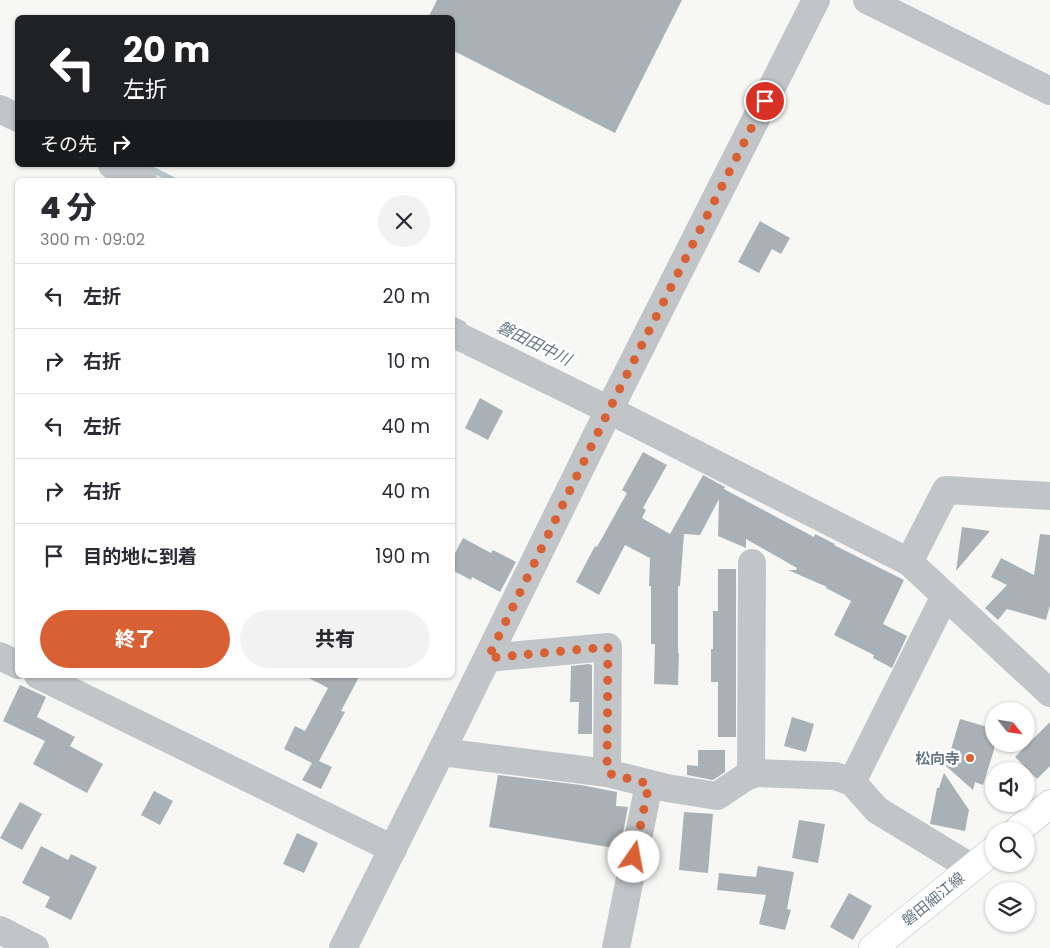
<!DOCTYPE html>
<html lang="ja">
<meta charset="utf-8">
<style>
body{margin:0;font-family:Poppins,"Noto Sans JP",sans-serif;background:#f2f2f3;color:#2b2b33;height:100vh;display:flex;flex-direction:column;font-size:19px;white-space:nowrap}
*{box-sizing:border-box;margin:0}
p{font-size:16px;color:#7c7c81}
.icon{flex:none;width:28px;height:28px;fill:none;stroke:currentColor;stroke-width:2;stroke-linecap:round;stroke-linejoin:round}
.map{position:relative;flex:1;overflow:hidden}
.details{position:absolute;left:15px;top:178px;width:440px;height:500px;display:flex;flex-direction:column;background:#fff;border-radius:8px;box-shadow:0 1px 4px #0004}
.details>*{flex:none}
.banner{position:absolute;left:15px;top:15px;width:440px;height:152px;border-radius:8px;box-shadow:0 1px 4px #0004;background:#202124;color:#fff;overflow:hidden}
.needle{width:32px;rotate:120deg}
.controls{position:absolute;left:985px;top:702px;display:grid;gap:10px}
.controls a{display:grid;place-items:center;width:50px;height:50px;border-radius:50%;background:#fff;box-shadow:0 1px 4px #0004;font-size:25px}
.pin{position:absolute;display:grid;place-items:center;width:42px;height:42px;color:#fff;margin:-21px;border:2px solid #fff;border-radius:50%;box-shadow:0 1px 5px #0007}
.me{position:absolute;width:55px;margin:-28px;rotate:12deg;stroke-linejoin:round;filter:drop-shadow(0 0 4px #0008)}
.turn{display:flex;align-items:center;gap:18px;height:105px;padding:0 25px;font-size:22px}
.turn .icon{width:65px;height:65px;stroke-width:2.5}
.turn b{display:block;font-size:35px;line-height:42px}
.then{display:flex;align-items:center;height:48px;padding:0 25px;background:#0003;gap:10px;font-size:19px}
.round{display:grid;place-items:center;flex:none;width:52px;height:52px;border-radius:26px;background:#f2f2f3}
.headline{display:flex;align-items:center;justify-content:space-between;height:85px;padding:0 25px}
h1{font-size:30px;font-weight:800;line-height:38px}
.button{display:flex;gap:10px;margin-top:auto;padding:10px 25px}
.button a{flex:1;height:58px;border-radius:30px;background:#d96033;color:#fff;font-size:20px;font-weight:800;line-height:58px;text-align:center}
.button a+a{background:#f2f2f3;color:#2b2b33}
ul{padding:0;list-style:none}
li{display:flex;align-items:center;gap:15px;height:65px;padding:0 25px;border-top:1px solid #e1e1e2}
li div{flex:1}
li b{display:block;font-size:19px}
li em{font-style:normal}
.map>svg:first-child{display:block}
</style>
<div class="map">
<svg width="1050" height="948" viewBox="0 0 1050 948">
<rect width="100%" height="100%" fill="#f7f8f5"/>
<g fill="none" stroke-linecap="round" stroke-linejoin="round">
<g stroke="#bbc5ca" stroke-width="6">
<path d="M145 166 173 180"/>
<path d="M452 319 463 324"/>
</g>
</g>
<g fill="#aab1b6">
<path d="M437 0H682L615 133 452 50V18H428Z"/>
<path d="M760 221 790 238 781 254 772 249 759 273 738 262Z"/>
<path d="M480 398 503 411 488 440 465 428Z"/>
<path d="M643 452 667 465 643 508 646 510 642 518 670 534 703 475 725 487 724 489 814 537 815 534 835 544 834 545 904 580 883 624 907 636 892 668 873 658 874 655 834 635 851 601 826 588 827 587 788 570H796L797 568 746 539V548L718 536 719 499 700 535 684 534 680 586H678V653H679L678 685 654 684 655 644H651V586H649L650 558 625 545 599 595 576 582 595 546 597 547 627 493 622 490Z"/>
<path d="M962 527 990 531 956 571Z"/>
<path d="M1040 534 1050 535V605L1046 620 1007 609 998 620 985 608 1007 585 991 577 1001 558 1034 575Z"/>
<path d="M463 538 491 553 493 550 516 562 500 592 472 577 471 580 452 570V559Z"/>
<path d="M718 569H736V737H718V682H711V649H713V611H718Z"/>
<path d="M589 664 592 665V734H578L579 702H570L571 666Z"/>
<path d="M303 675H360L341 711 345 712 319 761 332 767 321 789 302 780 312 763 284 749 295 726 305 731 328 688Z"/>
<path d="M20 685 46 697 37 717 75 737 70 746 103 764 87 793 33 764 45 741 3 721Z"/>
<path d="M792 717 814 724 806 752 784 746Z"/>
<path d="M960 719 994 729V750L983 785 975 782 973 790 946 766Z"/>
<path d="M1050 722V766L1037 779 1015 757Z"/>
<path d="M698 750H725V772L713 780 687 775V765L698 766Z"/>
<path d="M944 773 969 810 965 831 930 824 937 788H939Z"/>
<path d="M498 775 581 785 617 792 616 806 628 807 620 849 489 827Z"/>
<path d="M154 791 173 801 160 825 141 815Z"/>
<path d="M20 802 42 814 22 850 0 838Z"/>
<path d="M684 812 713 814 708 873 679 870Z"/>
<path d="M799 820 825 824 818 863 792 858Z"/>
<path d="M297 833 318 843 304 873 283 864Z"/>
<path d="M41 846 68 860 71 854 97 867 71 920 45 907 50 897 22 883Z"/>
<path d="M758 866 794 872 787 909 791 910 785 930 759 924 766 895 717 890 719 873 756 877Z"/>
<path d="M849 893 872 906 853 940 830 927Z"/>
</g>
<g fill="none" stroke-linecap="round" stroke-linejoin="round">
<g stroke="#b6babe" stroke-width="29">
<g id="major">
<path d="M1017 831 1050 804"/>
<path d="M873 948 994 850"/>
</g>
</g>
<g stroke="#c1c5c8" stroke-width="28">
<path d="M867 0 1050 91"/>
<path d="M0 109 18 118"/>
<path d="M112 165 143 180"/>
<path d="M452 333 609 410 909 562 1050 693"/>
<path d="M909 562 946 490 1050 496"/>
<path d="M0 656 18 665"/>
<path d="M488 658 608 647 607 773"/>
<path d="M38 675 393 849"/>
<path d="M441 752 607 773 667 788 717 796 747 776 756 773 835 776 852 782 877 810 972 868"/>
<path d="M751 775 752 563"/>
<path d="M852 782 945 596"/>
<path d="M0 930 35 948"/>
<path d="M343 948 441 752 609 410 816 0"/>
<path d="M616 948 649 784"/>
</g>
<use href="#major" stroke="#fff" stroke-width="28"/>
</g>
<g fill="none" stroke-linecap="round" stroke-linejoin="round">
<path stroke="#d96033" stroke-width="9" stroke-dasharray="0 16.2" d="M634 857 649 784 607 773 608 647 488 658 609 410 765 101"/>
</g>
<circle fill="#d96033" stroke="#fff" stroke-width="2" cx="970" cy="758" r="5"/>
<g text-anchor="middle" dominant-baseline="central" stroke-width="5" stroke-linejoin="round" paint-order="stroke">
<g font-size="15" font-weight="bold" fill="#687784" stroke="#fff" text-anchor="end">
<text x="960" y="758">松向寺</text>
</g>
<g font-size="15" fill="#687784" stroke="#fff">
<text transform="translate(933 899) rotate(-39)">磐田細江線</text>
</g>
<g font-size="16" font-style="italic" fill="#647780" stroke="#fff">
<text transform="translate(534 343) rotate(26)">磐田田中川</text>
</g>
</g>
</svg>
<div class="controls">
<a><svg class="needle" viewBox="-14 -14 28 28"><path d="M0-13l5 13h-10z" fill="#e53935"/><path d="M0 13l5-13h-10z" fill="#7c7c81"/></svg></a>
<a><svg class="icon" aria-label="sound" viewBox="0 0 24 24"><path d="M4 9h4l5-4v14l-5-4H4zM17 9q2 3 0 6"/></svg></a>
<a><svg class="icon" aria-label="search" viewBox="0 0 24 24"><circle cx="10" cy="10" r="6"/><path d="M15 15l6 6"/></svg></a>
<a><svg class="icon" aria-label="layers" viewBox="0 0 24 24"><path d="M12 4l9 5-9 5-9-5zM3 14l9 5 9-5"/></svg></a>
</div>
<div class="pin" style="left:765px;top:101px;background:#d93025"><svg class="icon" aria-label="arrive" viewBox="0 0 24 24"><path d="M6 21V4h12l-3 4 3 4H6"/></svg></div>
<svg class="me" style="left:634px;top:857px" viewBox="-20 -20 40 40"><circle r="19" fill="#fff"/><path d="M0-13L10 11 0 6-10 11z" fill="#d96033"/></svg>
<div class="banner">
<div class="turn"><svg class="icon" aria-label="left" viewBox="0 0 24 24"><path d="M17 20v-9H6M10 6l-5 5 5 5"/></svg><div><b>20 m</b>左折</div></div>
<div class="then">その先<svg class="icon" aria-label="right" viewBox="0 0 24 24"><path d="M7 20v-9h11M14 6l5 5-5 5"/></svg></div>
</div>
<section class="details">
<div class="headline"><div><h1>4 分</h1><p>300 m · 09:02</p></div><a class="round"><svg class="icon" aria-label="close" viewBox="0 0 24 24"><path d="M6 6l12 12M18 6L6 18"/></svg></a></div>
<ul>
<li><svg class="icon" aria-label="left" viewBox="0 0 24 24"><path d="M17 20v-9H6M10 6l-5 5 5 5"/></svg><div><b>左折</b></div><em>20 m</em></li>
<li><svg class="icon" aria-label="right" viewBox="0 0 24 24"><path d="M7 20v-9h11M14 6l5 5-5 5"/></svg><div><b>右折</b></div><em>10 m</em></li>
<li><svg class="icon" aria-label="left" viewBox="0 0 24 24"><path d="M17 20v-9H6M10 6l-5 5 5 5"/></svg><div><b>左折</b></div><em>40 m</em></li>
<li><svg class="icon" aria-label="right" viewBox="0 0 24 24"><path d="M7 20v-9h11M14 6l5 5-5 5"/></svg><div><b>右折</b></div><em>40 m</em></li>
<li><svg class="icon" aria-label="arrive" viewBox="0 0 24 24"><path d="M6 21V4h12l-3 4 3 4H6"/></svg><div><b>目的地に到着</b></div><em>190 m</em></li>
</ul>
<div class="button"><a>終了</a><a>共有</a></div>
</section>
</div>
